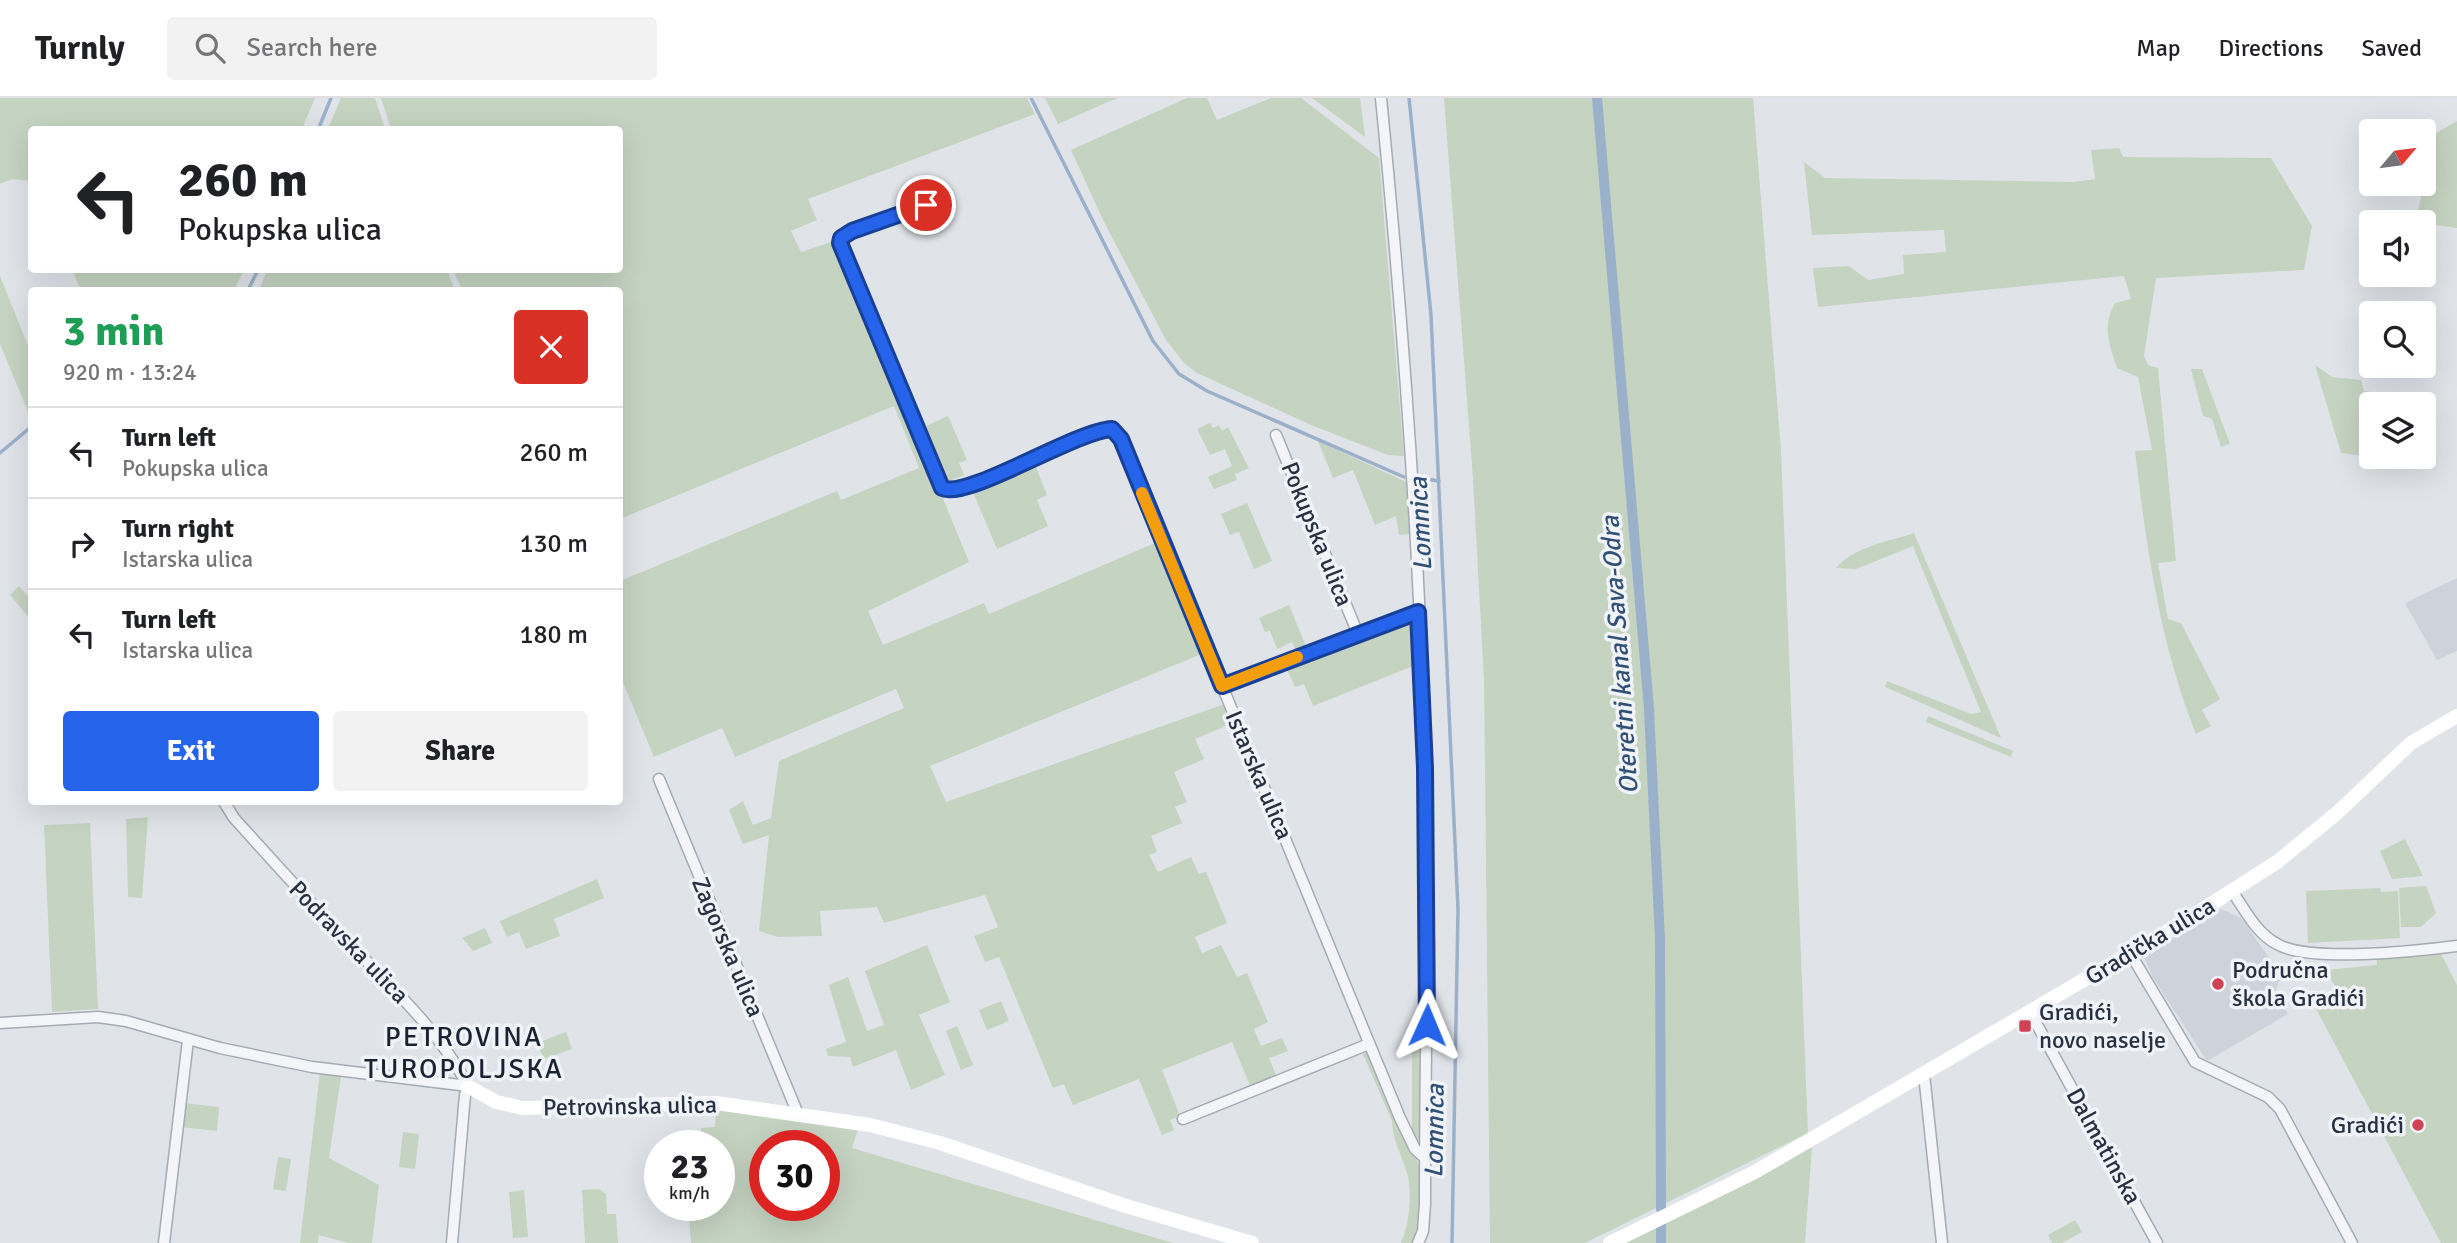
<!DOCTYPE html>
<meta charset="utf-8">
<style>
body{margin:0;font-family:Signika,sans-serif;background:#f2f2f2;color:#202124;height:100vh;display:flex;flex-direction:column;font-size:26px;white-space:nowrap}
*{box-sizing:border-box;margin:0}
p{font-size:23px;color:#757577}
.icon{flex:none;width:38px;height:38px;fill:none;stroke:currentColor;stroke-width:2;stroke-linecap:round;stroke-linejoin:round}
.map{position:relative;flex:1;overflow:hidden}
.side{position:absolute;left:28px;top:189px;width:595px;height:518px;display:flex;flex-direction:column;background:#fff;border-radius:7px;box-shadow:0 7px 28px #0002}
.side>*{flex:none}
.top-card{position:absolute;left:28px;top:28px;width:595px;height:147px;border-radius:7px;box-shadow:0 7px 28px #0002;background:#fff;color:#202124;overflow:hidden}
.needle{width:46px;rotate:61deg}
.tools{position:absolute;left:2359px;top:21px;display:grid;gap:14px}
.tools a{display:grid;place-items:center;width:77px;height:77px;border-radius:7px;background:#fff;box-shadow:0 7px 28px #0002;font-size:35px}
.speed{position:absolute;left:644px;top:1032px;display:flex;gap:14px;font-size:35px;font-weight:700;text-align:center}
.speed>*{display:grid;place-content:center;width:91px;height:91px;border-radius:50%;background:#fff;box-shadow:0 7px 28px #0002;line-height:1}
.speed small{font-size:18px;font-weight:400}
.speed .limit{border:10px solid #d22;background:#fff;color:#111}
.pin{position:absolute;display:grid;place-items:center;width:60px;height:60px;color:#fff;margin:-30px;border:4px solid #fff;border-radius:50%;box-shadow:0 2px 7px #0007}
.me{position:absolute;width:77px;margin:-38px;rotate:1deg;stroke-linejoin:round;filter:drop-shadow(0 0 5px #0008)}
.turn{display:flex;align-items:center;gap:24px;height:147px;padding:0 35px;font-size:32px}
.turn .icon{width:91px;height:91px;stroke-width:2.5}
.turn b{display:block;font-size:49px;line-height:60px}
.round{display:grid;place-items:center;flex:none;width:74px;height:74px;border-radius:7px;background:#f2f2f2}
.summary{display:flex;align-items:center;justify-content:space-between;height:119px;padding:0 35px}
h1{font-size:42px;font-weight:800;line-height:52px;color:#1e9e55}
.button{display:flex;gap:14px;margin-top:auto;padding:14px 35px}
.button a{flex:1;height:80px;border-radius:7px;background:#2563eb;color:#fff;font-size:28px;font-weight:800;line-height:80px;text-align:center}
.button a+a{background:#f2f2f2;color:#202124}
ul{padding:0;list-style:none}
li{display:flex;align-items:center;gap:21px;height:91px;padding:0 35px;border-top:2px solid #e0e0e0}
li div{flex:1}
li b{display:block;font-size:26px}
li em{font-style:normal}
header{display:flex;align-items:center;gap:42px;box-sizing:border-box;height:98px;padding:0 35px;background:#fff;border-bottom:2px solid #e0e0e0}
header strong{font-size:33px}
nav{display:flex;gap:38px;margin-inline-start:auto;font-size:24px}
.search{width:490px;height:63px;background:#f2f2f2;display:flex;align-items:center;gap:18px;box-sizing:border-box;padding:0 24px;border-radius:7px;color:#757577;font-size:26px}
.map>svg:first-child{display:block}
</style>
<header>
<strong>Turnly</strong>
<div class="search"><svg class="icon" aria-label="search" viewBox="0 0 24 24"><circle cx="10" cy="10" r="6"/><path d="M15 15l6 6"/></svg>Search here</div>
<nav><a>Map</a><a>Directions</a><a>Saved</a></nav>
</header>
<div class="map">
<svg width="2457" height="1145" viewBox="0 0 2457 1145">
<rect width="100%" height="100%" fill="#e0e4e9"/>
<g fill="#ced3db">
<path d="M2457 480V553L2437 562 2405 505Z"/>
<path d="M2221 811 2241 820 2273 865 2280 882 2276 891 2288 916 2207 963 2152 878 2145 861 2148 855Z"/>
</g>
<g fill="#c5d3c1" fill-rule="evenodd">
<path d="M0 0H315L302 31 32 32 31 83 12 81 0 86Z"/>
<path d="M341 0H375L385 31H328Z"/>
<path d="M381 0H1027L1035 16 808 101 817 122 791 133 801 154 837 142 969 464 868 513 883 547 984 505 989 516 1157 444 1204 555 930 668 946 704 1225 606 1233 625 1195 641 1204 661 1174 674 1187 704 1175 709 1182 725 1151 738 1157 754 1149 757 1158 774 1191 759 1199 776 1206 774 1227 825 1195 839 1202 855 1221 847 1237 879 1247 875 1268 924 1254 931 1261 948 1282 940 1288 953 1269 960 1277 980 1251 990 1232 944 1162 972 1180 1018 1170 1022 1174 1032 1162 1037 1139 981 1073 1007 1064 986 1053 990 999 859 985 864 974 838 998 829 985 797 884 825 877 809 820 813 822 838 778 839 759 833 769 737 743 746 729 712 743 703 753 727 771 720 779 663 904 610 896 591 735 659 722 630 654 659 620 577V483L837 393 841 402 919 370 894 308 620 421V192H462L453 172H620V32L391 31Z"/>
<path d="M1045 0H1117L1058 26Z"/>
<path d="M1187 0H1207L1217 22 1271 0H1301L1379 60 1404 358 1388 357 1311 327 1197 275 1184 265 1166 242 1104 124 1071 52Z"/>
<path d="M1312 0H1360L1365 39Z"/>
<path d="M1444 0H1753L1781 353 1808 1035 1585 1145H1490L1484 581 1473 381Z"/>
<path d="M2457 23V130L2416 124 2429 59 2424 42Z"/>
<path d="M2119 50 2123 59 2271 60 2312 128 2304 172 2156 180 2144 258 2148 267 2158 270 2176 463 2158 465 2168 521 2181 525 2220 601 2202 612 2211 628 2196 636C2159 542 2147 452 2135 353L2152 352 2138 279 2117 270C2109 245 2102 229 2115 205L2131 201 2124 178 1818 209 1813 170 1849 168 1868 182 1904 176 1903 157 1946 154 1944 132 1812 137 1804 64 1825 80 2074 84 2095 81 2091 52Z"/>
<path d="M72 172H244L234 192H81Z"/>
<path d="M267 172H447L455 192H259Z"/>
<path d="M0 178 31 255 29 316 0 246Z"/>
<path d="M2315 267 2332 279 2361 282 2364 293 2399 299V306H2371V336H2367L2364 358 2341 355Z"/>
<path d="M2191 271H2202L2230 346 2221 349 2212 321 2203 318Z"/>
<path d="M948 318 967 362 959 365 964 377 949 383 926 328Z"/>
<path d="M1210 325 1213 330 1219 327 1222 333 1228 329 1249 370 1235 376 1237 382 1214 391 1208 379 1232 368 1225 351 1210 357 1197 331Z"/>
<path d="M1318 343 1406 384 1410 436 1399 437 1396 418 1375 427 1353 372 1333 380Z"/>
<path d="M1034 364 1047 397 1037 402 1048 428 997 451 972 392Z"/>
<path d="M1247 405 1272 463 1254 471 1239 434 1230 437 1221 416Z"/>
<path d="M1914 435 2001 640 1885 589 1887 583 1971 616 1981 614 1913 448 1856 471 1836 470C1853 449 1890 443 1914 435Z"/>
<path d="M19 488 31 502V522L10 497Z"/>
<path d="M1289 507 1307 551 1297 555 1292 544 1277 551 1270 533 1265 534 1259 520Z"/>
<path d="M1408 523 1415 531 1418 566 1313 608 1304 586 1295 589 1285 567Z"/>
<path d="M1928 618 2013 653 2011 659 1926 624Z"/>
<path d="M148 719 142 800 128 799 126 721Z"/>
<path d="M90 725 98 911 52 914 44 727Z"/>
<path d="M2405 741 2423 778 2392 781 2380 753Z"/>
<path d="M597 781 604 800 554 821 560 838 526 851 519 834 507 839 500 823Z"/>
<path d="M2426 788 2436 815 2421 829H2401L2399 790Z"/>
<path d="M2380 790 2381 794 2398 793 2400 840 2308 845 2306 793Z"/>
<path d="M485 830 492 845 473 853 462 840Z"/>
<path d="M927 847 950 904 919 917 945 977 911 992 896 952 853 969 850 959 828 958 826 951 846 944 829 887 848 879 867 933 884 927 865 873Z"/>
<path d="M2440 854 2457 887V1145H2441L2315 909 2339 896 2326 872 2377 867 2376 858Z"/>
<path d="M1001 903 1009 923 987 932 979 912Z"/>
<path d="M957 928 973 967 961 972 946 933Z"/>
<path d="M566 934 572 951 544 961 537 945Z"/>
<path d="M1422 938 1421 1044 1417 1047 1412 1039V943Z"/>
<path d="M1369 953 1419 1067V1131L1412 1145H1401C1410 1125 1413 1092 1406 1072 1401 1056 1392 1040 1392 1023L1363 956Z"/>
<path d="M320 974 341 978 329 1060 379 1087 372 1145H348L319 1137 318 1145H300Z"/>
<path d="M183 1005 219 1009 217 1033 180 1029Z"/>
<path d="M716 1011 858 1031 852 1050 1173 1145H691L688 1108H719V1048H701V1030L715 1029ZM765 1048H824V1108H765Z"/>
<path d="M403 1034 419 1036 415 1071 399 1069Z"/>
<path d="M1812 1049 1805 1145H1620Z"/>
<path d="M278 1059 291 1061 286 1093 273 1091Z"/>
<path d="M599 1091 606 1096 607 1116H616L618 1145H585L582 1092Z"/>
<path d="M524 1092 528 1139 513 1140 509 1094Z"/>
<path d="M2075 1122 2082 1134 2062 1145H2052L2048 1137Z"/>
</g>
<g fill="none" stroke-linecap="round" stroke-linejoin="round">
<g stroke="#9bb1ca" stroke-width="3.5">
<path d="M1031 0 1153 243 1179 276 1207 293 1404 379"/>
<path d="M1409 0 1431 217 1458 811 1452 1145"/>
<path d="M318 32 331 0"/>
<path d="M248 192 258 172"/>
<path d="M0 355 32 328"/>
<path d="M1419 380 1439 383"/>
</g>
<g stroke="#9bb1ca" stroke-width="10">
<path d="M1597 0 1649 611 1660 841 1661 1111"/>
<path d="M1661 1145V1125"/>
</g>
<g stroke="#a5abb3" stroke-width="13">
<g id="street">
<path d="M1381 0C1403 223 1420 448 1425 672 1429 817 1425 961 1425 1106L1423 1133 1418 1145"/>
<path d="M926 107 852 133 841 140 840 145 938 383 948 393 958 392 1106 331 1118 335 1400 1020 1415 1051 1425 1060"/>
<path d="M1276 337 1358 536"/>
<path d="M1222 588 1418 514"/>
<path d="M659 681 798 1016"/>
<path d="M224 704 234 720C273 763 312 807 353 849 395 893 440 934 468 988"/>
<path d="M2232 793C2245 812 2256 835 2277 846 2309 865 2418 853 2457 848"/>
<path d="M2130 855 2195 964 2268 999 2280 1011 2352 1145"/>
<path d="M2030 914 2157 1145"/>
<path d="M0 925 98 919 126 923 220 950 312 969 468 988"/>
<path d="M1924 976 1942 1145"/>
<path d="M1183 1021 1369 946"/>
<path d="M164 1145 188 942"/>
<path d="M452 1145 465 997 468 988"/>
</g>
</g>
<use href="#street" stroke="#f3f5f8" stroke-width="10"/>
<g stroke="#fff" stroke-width="14">
<path d="M468 988 496 1004 523 1010 716 1005 870 1027 940 1045 1126 1108 1252 1145"/>
<path d="M1610 1145 1755 1074 2183 824 2277 764 2337 715 2411 645 2457 618"/>
</g>
</g>
<g fill="none" stroke-linecap="round" stroke-linejoin="round">
<g stroke="#184099" stroke-width="18">
<path id="route" d="M926 107 852 133 841 140 840 145 942 390C967 402 1075 333 1112 331L1121 341 1222 588 1418 514 1425 670 1427 927"/>
</g>
<use href="#route" stroke="#2563eb" stroke-width="12"/>
<path stroke="#f59e0b" stroke-width="12" d="M1142 395 1222 588 1297 559"/>
</g>
<g fill="#d04355" stroke="#f0f3f7" stroke-width="2.5">
<circle cx="2218" cy="886" r="7"/>
<rect x="2018" y="921" width="14" height="14" rx="3.5"/>
<circle cx="2418" cy="1027" r="7"/>
</g>
<g text-anchor="middle" dominant-baseline="central" stroke-width="7" stroke-linejoin="round" paint-order="stroke">
<g font-size="24" fill="#283141" stroke="#f0f3f7">
<text transform="translate(1317 436) rotate(68)">Pokupska ulica</text>
<text transform="translate(1259 677) rotate(67)">Istarska ulica</text>
<text transform="translate(2150 843) rotate(-31)">Gradička ulica</text>
<text transform="translate(349 844) rotate(46)">Podravska ulica</text>
<text transform="translate(728 849) rotate(67)">Zagorska ulica</text>
<text transform="translate(630 1008) rotate(-1)">Petrovinska ulica</text>
<text transform="translate(2104 1048) rotate(61)">Dalmatinska</text>
</g>
<g font-size="24" fill="#283141" stroke="#f0f3f7" text-anchor="start">
<text x="2232" y="872">Područna<tspan x="2232" dy="28">škola Gradići</tspan></text>
<text x="2039" y="914">Gradići,<tspan x="2039" dy="28">novo naselje</tspan></text>
<text x="2404" y="1027" text-anchor="end">Gradići</text>
</g>
<g font-size="26" font-style="italic" fill="#324f76" stroke="#f0f3f7">
<text transform="translate(1421 426) rotate(-93)">Lomnica</text>
<text transform="translate(1620 557) rotate(-94)">Oteretni kanal Sava-Odra</text>
<text transform="translate(1435 1033) rotate(-89)">Lomnica</text>
</g>
<g font-size="28" letter-spacing="2" fill="#1b2232" stroke="#f0f3f7">
<text x="464" y="939">PETROVINA<tspan x="464" dy="32">TUROPOLJSKA</tspan></text>
</g>
</g>
</svg>
<div class="tools">
<a><svg class="needle" viewBox="-14 -14 28 28"><path d="M0-13l5 13h-10z" fill="#e53935"/><path d="M0 13l5-13h-10z" fill="#757577"/></svg></a>
<a><svg class="icon" aria-label="sound" viewBox="0 0 24 24"><path d="M4 9h4l5-4v14l-5-4H4zM17 9q2 3 0 6"/></svg></a>
<a><svg class="icon" aria-label="search" viewBox="0 0 24 24"><circle cx="10" cy="10" r="6"/><path d="M15 15l6 6"/></svg></a>
<a><svg class="icon" aria-label="layers" viewBox="0 0 24 24"><path d="M12 4l9 5-9 5-9-5zM3 14l9 5 9-5"/></svg></a>
</div>
<div class="speed"><div>23<small>km/h</small></div><div class="limit">30</div></div>
<div class="pin" style="left:926px;top:107px;background:#d93025"><svg class="icon" aria-label="arrive" viewBox="0 0 24 24"><path d="M6 21V4h12l-3 4 3 4H6"/></svg></div>
<svg class="me" style="left:1427px;top:927px" viewBox="-20 -20 40 40"><path d="M0-17L14 15 0 8-14 15z" fill="#2563eb" stroke="#fff" stroke-width="4"/></svg>
<div class="top-card">
<div class="turn"><svg class="icon" aria-label="left" viewBox="0 0 24 24"><path d="M17 20v-9H6M10 6l-5 5 5 5"/></svg><div><b>260 m</b>Pokupska ulica</div></div>
</div>
<section class="side">
<div class="summary"><div><h1>3 min</h1><p>920 m · 13:24</p></div><a class="round" style="background:#d93025;color:#fff"><svg class="icon" aria-label="close" viewBox="0 0 24 24"><path d="M6 6l12 12M18 6L6 18"/></svg></a></div>
<ul>
<li><svg class="icon" aria-label="left" viewBox="0 0 24 24"><path d="M17 20v-9H6M10 6l-5 5 5 5"/></svg><div><b>Turn left</b><p>Pokupska ulica</p></div><em>260 m</em></li>
<li><svg class="icon" aria-label="right" viewBox="0 0 24 24"><path d="M7 20v-9h11M14 6l5 5-5 5"/></svg><div><b>Turn right</b><p>Istarska ulica</p></div><em>130 m</em></li>
<li><svg class="icon" aria-label="left" viewBox="0 0 24 24"><path d="M17 20v-9H6M10 6l-5 5 5 5"/></svg><div><b>Turn left</b><p>Istarska ulica</p></div><em>180 m</em></li>
</ul>
<div class="button"><a>Exit</a><a>Share</a></div>
</section>
</div>
